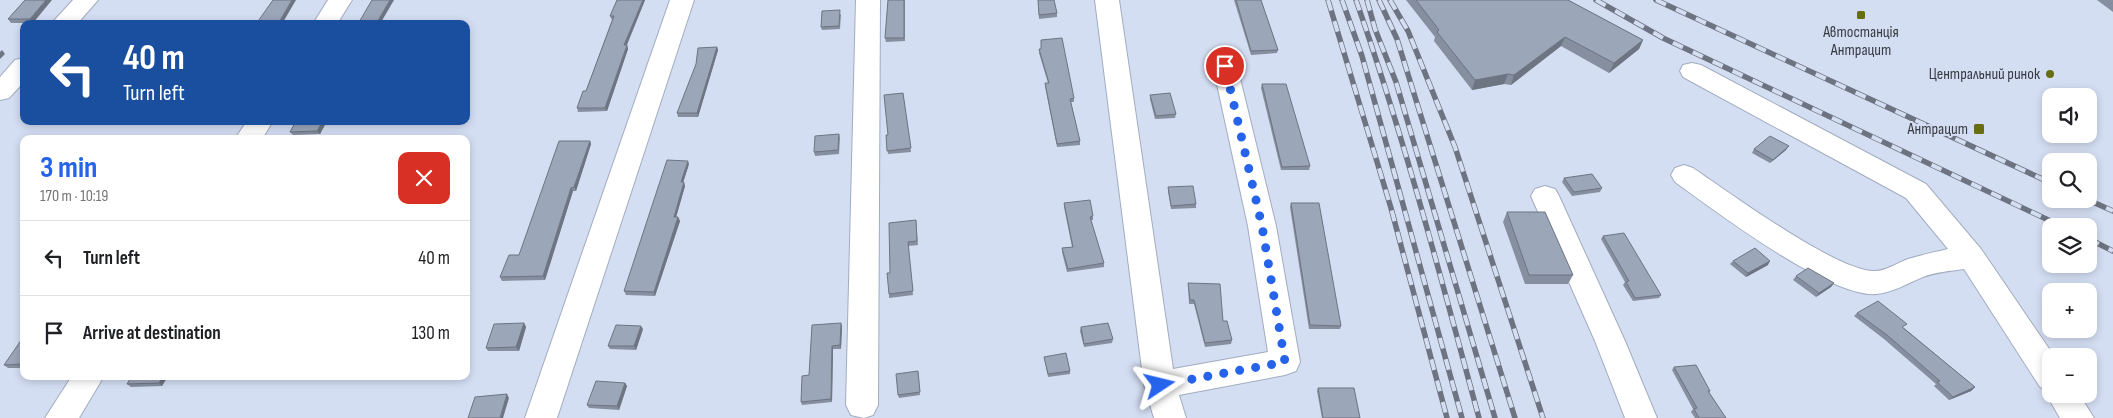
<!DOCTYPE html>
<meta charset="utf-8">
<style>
body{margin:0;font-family:"Sofia Sans Condensed",sans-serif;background:#f2f2f2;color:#202124;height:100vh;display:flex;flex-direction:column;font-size:19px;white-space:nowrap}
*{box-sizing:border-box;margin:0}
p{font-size:16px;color:#757577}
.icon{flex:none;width:28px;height:28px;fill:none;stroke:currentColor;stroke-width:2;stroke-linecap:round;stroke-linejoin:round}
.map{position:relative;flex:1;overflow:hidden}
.panel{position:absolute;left:20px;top:135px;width:450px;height:245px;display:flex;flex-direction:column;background:#fff;border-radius:10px;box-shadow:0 2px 8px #0003}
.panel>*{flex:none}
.hud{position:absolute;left:20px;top:20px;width:450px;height:105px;border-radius:10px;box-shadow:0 2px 8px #0003;background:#1a4fa0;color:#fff;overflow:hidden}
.tools{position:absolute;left:2042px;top:88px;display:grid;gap:10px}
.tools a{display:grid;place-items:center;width:55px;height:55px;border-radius:10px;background:#fff;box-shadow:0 2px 8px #0003;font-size:25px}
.pin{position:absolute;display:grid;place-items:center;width:42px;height:42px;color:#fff;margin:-21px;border:2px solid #fff;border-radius:50%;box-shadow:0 1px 5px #0007}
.me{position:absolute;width:55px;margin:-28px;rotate:80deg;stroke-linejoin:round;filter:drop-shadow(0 0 4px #0008)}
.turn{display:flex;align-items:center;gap:18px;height:105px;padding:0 20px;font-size:22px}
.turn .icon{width:65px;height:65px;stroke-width:2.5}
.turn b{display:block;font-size:35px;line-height:42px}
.round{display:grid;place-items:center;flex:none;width:52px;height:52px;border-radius:10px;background:#f2f2f2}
.head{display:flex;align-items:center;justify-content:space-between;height:85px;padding:0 20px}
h1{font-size:30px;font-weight:700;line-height:38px;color:#2563eb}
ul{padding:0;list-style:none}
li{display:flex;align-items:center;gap:15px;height:75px;padding:0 20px;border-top:1px solid #e0e0e0}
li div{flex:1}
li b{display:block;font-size:19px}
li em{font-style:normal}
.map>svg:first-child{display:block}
</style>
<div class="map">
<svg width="2113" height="418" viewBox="0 0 2113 418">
<rect width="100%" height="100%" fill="#d4def3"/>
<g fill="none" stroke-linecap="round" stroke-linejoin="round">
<g stroke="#a2acbf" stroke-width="2">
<g id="minor">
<path d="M73 0H98L77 24H51Z"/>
<path d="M328 0H352L337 24H313Z"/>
<path d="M670 0H694L557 418H525Z"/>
<path d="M856 0H880L878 405 873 415 864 418 851 415 846 405Z"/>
<path d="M1095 0H1119L1173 369 1268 352 1248 226 1213 66 1216 60 1225 58 1234 60 1237 66 1276 226 1300 362 1296 371 1285 375 1179 395 1186 418H1154L1144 385Z"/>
<path d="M24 58V82L9 98 0 100V77L15 60Z"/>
<path d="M1692 63 1701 65 1926 184 1981 249 2054 356H2051V394H2079L2094 418H2060L2046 394 2048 390 2040 387 1964 269C1950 271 1935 272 1923 277 1908 283 1892 293 1876 294 1830 298 1714 210 1675 182L1671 175 1675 168 1684 165 1693 168C1727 191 1839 273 1875 271 1886 271 1897 263 1908 259 1921 255 1935 252 1948 249L1906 198 1683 77 1680 71 1683 65Z"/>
<path d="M247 121H273L262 139H235Z"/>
<path d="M1545 186 1555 189 1559 196 1625 341 1657 418H1625L1595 341 1531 196 1535 189Z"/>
<path d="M72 376H104L79 418H45Z"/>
</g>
</g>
<use href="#minor" fill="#fff" fill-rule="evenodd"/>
<g stroke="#6d7380" stroke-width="5.5">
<g id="rail">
<path d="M1328 0 1391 208 1447 418"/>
<path d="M1342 0 1362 56 1462 418"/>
<path d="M1356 0C1404 137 1441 278 1479 418"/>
<path d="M1367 0 1375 29 1396 82 1495 418"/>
<path d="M1379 0 1397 39 1515 418"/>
<path d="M1390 0 1408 31 1455 147 1543 418"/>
<path d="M1596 0 1663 38 2061 226"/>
<path d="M1656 0 2051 183"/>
<path d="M2086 199 2113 211"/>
<path d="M2089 239 2113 251"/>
</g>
</g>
<use href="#rail" stroke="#d4def3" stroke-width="4" stroke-dasharray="11" stroke-linecap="butt"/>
</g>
<g fill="#868f9f">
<path d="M25 0 33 23H11L8 19Z"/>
<path d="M617 0H645L627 45 628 49 607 111 578 112 577 108 586 91 612 20 610 16Z"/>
<path d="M888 0H905V41L886 42 885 38Z"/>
<path d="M1038 0 1057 13V17L1039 19Z"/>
<path d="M1234 0H1261L1278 50 1277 53 1251 55Z"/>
<path d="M1406 0H1568L1643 40 1639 49 1609 73 1561 46 1511 85 1504 84 1472 90 1434 41 1435 37Z"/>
<path d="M2097 0H2113V12Z"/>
<path d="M841 14 840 29 822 30 821 27Z"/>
<path d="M717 47 718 50 698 117H678L677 113Z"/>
<path d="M1039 49 1074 98V102H1071L1080 141V145L1057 147 1045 86V83H1048L1039 53Z"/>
<path d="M1262 84 1310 166 1309 170H1281L1261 88Z"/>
<path d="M903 93 911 152 888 154 886 135H888Z"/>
<path d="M1150 95 1176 114 1175 118 1155 119 1150 99Z"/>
<path d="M188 121H213V122Z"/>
<path d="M327 121 320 134 293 135 290 132Z"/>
<path d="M839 134 840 138 839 154 815 156 814 152Z"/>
<path d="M590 141 591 144 576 191H573L545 280 502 281 500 277 519 255Z"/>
<path d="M1754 149 1786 150 1770 163 1752 153Z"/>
<path d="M689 164 683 182 685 186 676 217H678L680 221 655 296 626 295 624 291Z"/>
<path d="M1564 178 1602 188 1600 192 1572 196 1562 182Z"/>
<path d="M1168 187 1196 204V208L1171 209 1168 191Z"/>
<path d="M1064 203 1093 216V220H1091L1104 263V267L1067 272 1062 252V248L1072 247 1064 207Z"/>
<path d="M1291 203 1341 326 1340 329H1309L1290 207Z"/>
<path d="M1507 212 1573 275 1568 284H1525L1503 222Z"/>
<path d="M916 220 918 245 908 246 913 295 889 298V294L890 273Z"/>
<path d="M1603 236 1661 295 1659 298 1633 301 1623 285 1625 282 1601 239Z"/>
<path d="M1733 261 1768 265 1746 277 1730 264Z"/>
<path d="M1796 276 1834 283 1831 287 1816 297 1793 280Z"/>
<path d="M1188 283 1232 340 1231 344 1205 347 1194 304H1189Z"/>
<path d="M1857 313 1904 328 1975 387 1971 391 1949 400 1934 386 1936 384 1884 339 1854 316Z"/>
<path d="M524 323 526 327 519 351H488L486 348Z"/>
<path d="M842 326 841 349H833L832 402 802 405 801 402 809 375Z"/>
<path d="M1081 327 1113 339 1112 343 1084 347 1080 331Z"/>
<path d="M643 329 636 350 610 349 608 346Z"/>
<path d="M24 339V368H8L4 365Z"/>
<path d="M1044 357 1070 371V374L1048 377Z"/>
<path d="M1674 367 1710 391 1709 392 1726 418H1695L1691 412 1693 409 1672 370Z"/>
<path d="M918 371 920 395 899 398 898 395Z"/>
<path d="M132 376H168L162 386 131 387 127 384Z"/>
<path d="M625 383 627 386 619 410 589 408 587 405Z"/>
<path d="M1318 388 1360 418H1322L1317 391Z"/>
</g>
<g fill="#6d7482">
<path d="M46 0H52L33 23 30 19Z"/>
<path d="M292 0H296L282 24H278Z"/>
<path d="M390 0H394L380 24H376Z"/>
<path d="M643 0H645L625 49 624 45Z"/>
<path d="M1565 37 1561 46 1511 85 1514 75Z"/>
<path d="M1643 40 1639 49 1609 73 1614 63Z"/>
<path d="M627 45 628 49 607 111 605 108Z"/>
<path d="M717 47 718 50 698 117 697 113Z"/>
<path d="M2 50 5 54 0 59V52Z"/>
<path d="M1508 74 1504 84 1472 90 1475 80Z"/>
<path d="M323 121H327L320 134 317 131Z"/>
<path d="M590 141 591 144 576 191 574 187Z"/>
<path d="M1789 146 1786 150 1770 163 1773 160Z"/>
<path d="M688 161 689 164 682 186 681 182Z"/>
<path d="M684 182 685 186 675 221 674 217Z"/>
<path d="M571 188 573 191 545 280 543 276Z"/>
<path d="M678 217 680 221 655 296 654 292Z"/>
<path d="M1770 261 1768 265 1746 277 1748 273Z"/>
<path d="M1834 283 1831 287 1816 297 1819 293Z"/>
<path d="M524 323 526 327 519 351 516 347Z"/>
<path d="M841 323 842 326 841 349 840 345Z"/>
<path d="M641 326 643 329 636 350 634 346Z"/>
<path d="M832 346 833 349 832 402 831 399Z"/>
<path d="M163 376H168L162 386 159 383Z"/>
<path d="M625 383 627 386 619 410 617 406Z"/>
<path d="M1975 387 1971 391 1949 400 1953 397Z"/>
<path d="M507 394 509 398 503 418H500Z"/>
</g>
<g fill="#9ca6b9" stroke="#6d7482">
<path d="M25 0H46L30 19H8Z"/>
<path d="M273 0H292L278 24H256Z"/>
<path d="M372 0H390L376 24H358Z"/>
<path d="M617 0H643L624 45H627L605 108H577L583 91H586L614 16H610Z"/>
<path d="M888 0H904V38H885Z"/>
<path d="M1038 0H1054L1057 13 1039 15Z"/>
<path d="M1236 0H1261L1278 50 1251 51Z"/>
<path d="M1416 0H1568L1643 40 1614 63 1565 37 1514 75 1508 74 1475 80 1437 32 1439 30Z"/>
<path d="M840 10 839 26 821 27 822 11Z"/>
<path d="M1062 38 1074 98 1070 99 1080 141 1057 144 1045 83H1049L1039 49H1041V40Z"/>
<path d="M717 47 697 113H677L696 64 698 48Z"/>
<path d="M1262 84H1286L1310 166 1282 167Z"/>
<path d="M903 93 911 148 887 151 886 135H888L884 95Z"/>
<path d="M1170 93 1176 114 1156 116 1150 95Z"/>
<path d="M296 121H323L317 131 290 132Z"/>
<path d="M839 134 838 150 814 152 815 136Z"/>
<path d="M1770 136 1789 146 1773 160 1754 149Z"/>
<path d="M559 141H590L574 187 571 188 543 276 500 277 509 255H519Z"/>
<path d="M667 160 688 161 681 182H684L674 217H678L654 292 624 291Z"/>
<path d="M1592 174 1602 188 1574 192 1564 178Z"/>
<path d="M1193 186 1196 204 1171 206 1168 187Z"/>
<path d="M1090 200 1093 216 1090 217 1104 263 1068 269 1062 248 1073 247 1064 203Z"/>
<path d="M1291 203H1319L1341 326 1310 325Z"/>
<path d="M1507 212H1545L1573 275H1529Z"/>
<path d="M916 220 917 241 908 242 913 291 889 294 887 273H890L889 223Z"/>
<path d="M1624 233 1661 295 1635 298 1626 282 1629 281 1603 236Z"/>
<path d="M1755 248 1770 261 1748 273 1733 261Z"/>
<path d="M1808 268 1834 283 1819 293 1796 276Z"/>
<path d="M1188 283 1220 284 1223 321H1227L1232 340 1205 343 1194 300H1190Z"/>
<path d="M1878 301 1907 324 1902 327 1975 387 1953 397 1937 382 1940 381 1887 335 1857 313Z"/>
<path d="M524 323 516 347 486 348 494 324Z"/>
<path d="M841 323 840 345 832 346 831 399 801 402 802 376 809 375 812 325Z"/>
<path d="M1108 323 1113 339 1084 344 1081 327Z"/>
<path d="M616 325 641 326 634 346H608Z"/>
<path d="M22 339H24V364L4 365Z"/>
<path d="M1066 353 1070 371 1048 374 1044 357Z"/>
<path d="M1696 365 1710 391H1708L1726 418H1699L1694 409 1697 408 1674 367Z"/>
<path d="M918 371 920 392 898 395 896 374Z"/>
<path d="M132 376H163L159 383 127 384Z"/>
<path d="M596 381 625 383 617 406 587 405Z"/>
<path d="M1318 388H1354L1360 418H1323Z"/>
<path d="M507 394 500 418H468L475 397Z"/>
</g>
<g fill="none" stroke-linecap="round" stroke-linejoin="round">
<path stroke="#2563eb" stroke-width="9" stroke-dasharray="0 16.2" d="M1160 385 1285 362 1262 226 1225 66"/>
</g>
<g fill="#686d11" stroke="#d4def3" stroke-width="2">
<rect x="1856" y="10" width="10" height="10" rx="2.5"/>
<circle cx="2050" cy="74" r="5"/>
<rect x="1973" y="123" width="12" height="12" rx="2.5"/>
</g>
<g text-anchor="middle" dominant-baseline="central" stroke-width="4" stroke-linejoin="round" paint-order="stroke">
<g font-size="16" fill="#373b43" stroke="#d4def3" text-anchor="end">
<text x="1861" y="32" text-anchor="middle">Автостанція<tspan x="1861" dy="18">Антрацит</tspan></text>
<text x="2040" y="74">Центральний ринок</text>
<text x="1968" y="129">Антрацит</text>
</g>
</g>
</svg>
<div class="tools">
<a><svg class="icon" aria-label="sound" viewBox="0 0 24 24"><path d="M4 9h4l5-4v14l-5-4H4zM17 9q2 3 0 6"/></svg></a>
<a><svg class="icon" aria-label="search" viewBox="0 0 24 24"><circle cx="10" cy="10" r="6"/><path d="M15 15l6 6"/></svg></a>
<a><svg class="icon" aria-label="layers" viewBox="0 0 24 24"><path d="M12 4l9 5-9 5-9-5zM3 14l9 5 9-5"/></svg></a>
<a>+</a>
<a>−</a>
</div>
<div class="pin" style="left:1225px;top:66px;background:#d93025"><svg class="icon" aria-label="arrive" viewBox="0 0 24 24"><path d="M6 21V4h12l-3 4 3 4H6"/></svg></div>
<svg class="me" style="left:1160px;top:385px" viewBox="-20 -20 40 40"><path d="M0-17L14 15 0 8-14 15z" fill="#2563eb" stroke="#fff" stroke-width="4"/></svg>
<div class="hud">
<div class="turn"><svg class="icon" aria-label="left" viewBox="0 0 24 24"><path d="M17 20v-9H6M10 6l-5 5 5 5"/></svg><div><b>40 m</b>Turn left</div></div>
</div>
<section class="panel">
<div class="head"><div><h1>3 min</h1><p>170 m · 10:19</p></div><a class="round" style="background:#d93025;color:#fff"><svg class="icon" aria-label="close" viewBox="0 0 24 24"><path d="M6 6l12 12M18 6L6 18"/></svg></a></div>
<ul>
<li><svg class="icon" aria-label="left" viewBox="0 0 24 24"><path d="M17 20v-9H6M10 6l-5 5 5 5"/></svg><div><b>Turn left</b></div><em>40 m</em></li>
<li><svg class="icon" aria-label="arrive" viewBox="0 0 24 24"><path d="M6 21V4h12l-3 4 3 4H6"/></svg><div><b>Arrive at destination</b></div><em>130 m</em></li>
</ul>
</section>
</div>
